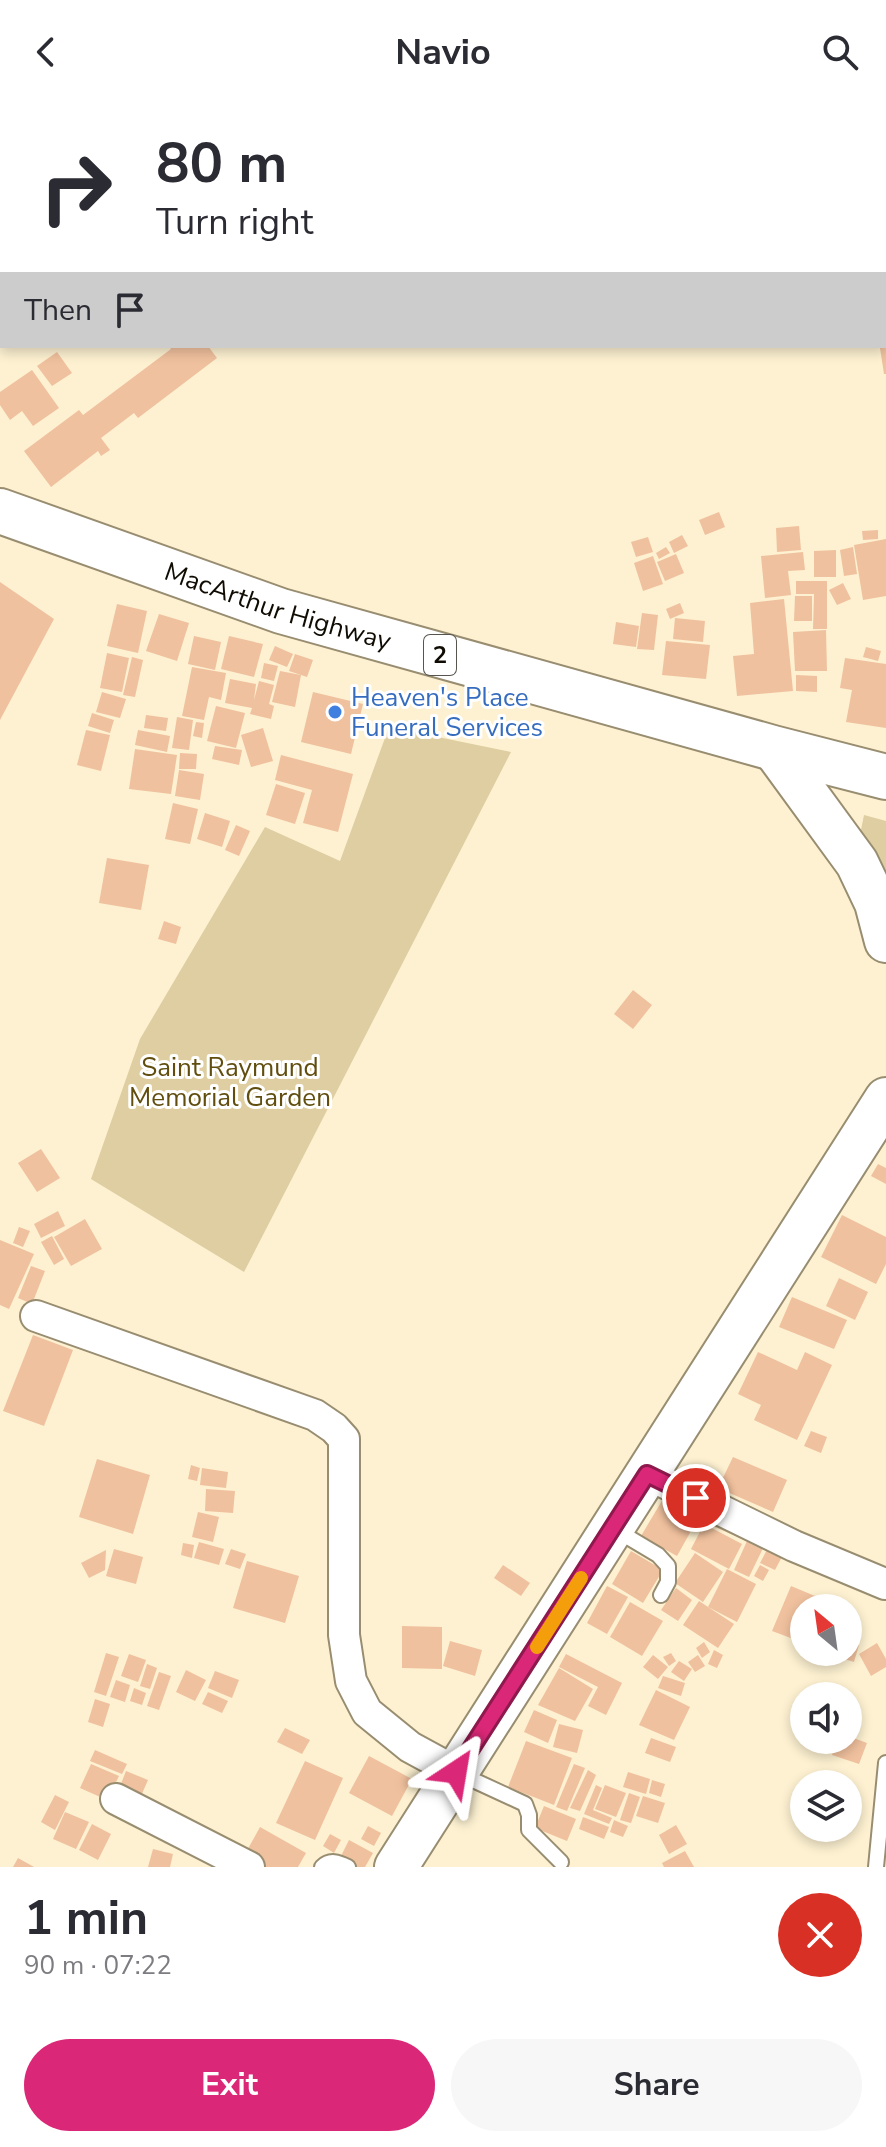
<!DOCTYPE html>
<meta charset="utf-8">
<style>
body{margin:0;font-family:"Nunito Sans",sans-serif;background:#f7f7f7;color:#2b2b33;height:100vh;display:flex;flex-direction:column;font-size:30px;white-space:nowrap}
*{box-sizing:border-box;margin:0}
p{font-size:26px;color:#7c7c81}
.icon{flex:none;width:44px;height:44px;fill:none;stroke:currentColor;stroke-width:2;stroke-linecap:round;stroke-linejoin:round}
.map{position:relative;height:1763px;overflow:hidden}
.sheet{display:flex;flex-direction:column;background:#fff;flex:1}
.sheet>*{flex:none}
.top-card{position:absolute;left:0px;top:0px;width:886px;height:244px;box-shadow:0 4px 12px #0003;background:#fff;color:#2b2b33;overflow:hidden}
.needle{width:52px;rotate:331deg}
.buttons{position:absolute;left:790px;top:1490px;display:grid;gap:16px}
.buttons a{display:grid;place-items:center;width:72px;height:72px;border-radius:50%;background:#fff;box-shadow:0 4px 12px #0003;font-size:40px}
.pin{position:absolute;display:grid;place-items:center;width:68px;height:68px;color:#fff;margin:-34px;border:4px solid #fff;border-radius:50%;box-shadow:0 2px 8px #0007}
.me{position:absolute;width:88px;margin:-44px;rotate:33deg;stroke-linejoin:round;filter:drop-shadow(0 0 6px #0008)}
.turn{display:flex;align-items:center;gap:28px;height:168px;padding:0 24px;font-size:36px}
.turn .icon{width:104px;height:104px;stroke-width:2.5}
.turn b{display:block;font-size:56px;line-height:68px}
.then{display:flex;align-items:center;height:76px;padding:0 24px;background:#0003;gap:16px;font-size:30px}
.round{display:grid;place-items:center;flex:none;width:84px;height:84px;border-radius:42px;background:#f7f7f7}
.summary{display:flex;align-items:center;justify-content:space-between;height:136px;padding:0 24px}
h1{font-size:48px;font-weight:700;line-height:60px}
.button{display:flex;gap:16px;margin-top:auto;padding:16px 24px}
.button a{flex:1;height:92px;border-radius:48px;background:#db2777;color:#fff;font-size:32px;font-weight:700;line-height:92px;text-align:center}
.button a+a{background:#f7f7f7;color:#2b2b33}
header{display:flex;justify-content:space-between;align-items:center;height:104px;padding:0 24px;background:#fff;font-size:36px;font-weight:700}
.map>svg:first-child{display:block}
</style>
<header><svg class="icon" aria-label="back" viewBox="0 0 24 24"><path d="M15 5l-7 7 7 7"/></svg>Navio<svg class="icon" aria-label="search" viewBox="0 0 24 24"><circle cx="10" cy="10" r="6"/><path d="M15 15l6 6"/></svg></header>
<div class="map">
<svg width="886" height="1763" viewBox="0 0 886 1763">
<rect width="100%" height="100%" fill="#fdf1d1"/>
<g fill="#decea1">
<path d="M389 623 511 648 244 1168 91 1075 140 935 265 723 340 757Z"/>
<path d="M864 711 886 717V789L860 731Z"/>
</g>
<g fill="#f0c19e">
<path d="M169 242H208L217 254 138 314 134 309 101 334 110 346 101 352 98 347 51 383 24 347 79 306 83 311 171 245Z"/>
<path d="M886 243V270H884L880 244Z"/>
<path d="M57 248 72 269 52 282 37 262Z"/>
<path d="M32 266 59 304 33 322 22 307 10 316 0 301V288Z"/>
<path d="M719 408 725 423 705 431 699 416Z"/>
<path d="M799 422 801 446 777 448 776 424Z"/>
<path d="M878 426V435L863 436 862 427Z"/>
<path d="M682 431 688 442 674 449 669 438Z"/>
<path d="M648 433 653 448 636 453 631 438Z"/>
<path d="M886 435V492L863 496 854 441Z"/>
<path d="M666 443 670 449 659 455 656 449Z"/>
<path d="M853 443 857 470 844 472 840 446Z"/>
<path d="M836 446V473H814V447Z"/>
<path d="M803 448 805 466 788 467 791 491 765 494 761 452Z"/>
<path d="M676 450 684 469 665 477 657 458Z"/>
<path d="M653 452 663 480 643 487 634 459Z"/>
<path d="M796 477H827V525H813L814 490H796Z"/>
<path d="M0 478 54 515 0 616Z"/>
<path d="M843 479 851 495 837 501 829 486Z"/>
<path d="M795 492H812V517H794Z"/>
<path d="M784 495 793 587 737 592 733 552 754 550 750 499Z"/>
<path d="M680 499 684 509 670 515 666 505Z"/>
<path d="M117 500 147 507 138 549 107 542Z"/>
<path d="M642 509 658 511 654 546 637 545Z"/>
<path d="M159 510 189 519 177 557 146 547Z"/>
<path d="M675 514 705 517 703 538 673 535Z"/>
<path d="M616 518 639 522 636 543 613 540Z"/>
<path d="M826 526 827 567H795L793 528Z"/>
<path d="M194 532 221 538 215 566 188 560Z"/>
<path d="M229 532 263 540 254 573 221 565Z"/>
<path d="M666 537 710 541 706 575 662 571Z"/>
<path d="M275 542 293 550 287 563 269 556Z"/>
<path d="M866 543 881 547 878 557 863 553Z"/>
<path d="M107 549 129 554 122 588 100 584Z"/>
<path d="M295 550 313 556 307 573 289 567Z"/>
<path d="M132 553 143 556 135 593 123 591Z"/>
<path d="M845 554 886 560V624L846 618 852 586 840 584Z"/>
<path d="M264 559 278 562 274 577 261 574Z"/>
<path d="M192 563 226 569 221 596 209 593 204 616 182 612Z"/>
<path d="M280 567 301 571 295 603 272 598Z"/>
<path d="M796 571 817 572V588L796 587Z"/>
<path d="M230 575 256 580 254 596 259 577 274 581 269 600 274 602 271 615 250 610 252 604 225 599Z"/>
<path d="M102 588 126 595 120 614 96 608Z"/>
<path d="M313 588 363 600 351 650 301 638Z"/>
<path d="M216 602 245 609 236 644 207 637Z"/>
<path d="M92 609 114 616 110 629 88 622Z"/>
<path d="M146 611 168 614 166 627 144 624Z"/>
<path d="M177 613 193 616 189 646 172 644Z"/>
<path d="M196 618 204 619 202 634 193 632Z"/>
<path d="M263 624 273 657 251 663 241 631Z"/>
<path d="M86 626 110 631 101 667 77 661Z"/>
<path d="M138 626 170 632 167 648 135 641Z"/>
<path d="M215 642 242 646 239 661 212 655Z"/>
<path d="M135 645 177 651 171 690 129 685Z"/>
<path d="M180 649 197 650 196 665H179Z"/>
<path d="M281 651 353 670 338 728 303 719 312 686 275 676Z"/>
<path d="M179 666 204 670 200 696 175 692Z"/>
<path d="M276 680 305 689 295 720 266 711Z"/>
<path d="M173 699 198 705 190 740 165 735Z"/>
<path d="M205 709 230 717 222 743 197 735Z"/>
<path d="M236 721 250 727 239 752 225 746Z"/>
<path d="M107 754 149 761 141 806 99 799Z"/>
<path d="M164 817 181 823 176 840 158 835Z"/>
<path d="M633 886 652 901 633 925 614 910Z"/>
<path d="M41 1045 60 1074 37 1088 18 1059Z"/>
<path d="M878 1060 886 1064V1080L871 1072Z"/>
<path d="M58 1107 65 1122 41 1134 34 1120Z"/>
<path d="M842 1111 886 1133V1160L876 1180 821 1153Z"/>
<path d="M85 1115 102 1145 71 1162 54 1133Z"/>
<path d="M19 1123 30 1127 23 1143 13 1139Z"/>
<path d="M52 1132 64 1155 54 1161 41 1138Z"/>
<path d="M0 1136 34 1150 9 1205 0 1201Z"/>
<path d="M31 1162 45 1167 32 1200 18 1194Z"/>
<path d="M839 1174 868 1188 855 1216 826 1202Z"/>
<path d="M792 1193 847 1216 834 1245 779 1223Z"/>
<path d="M33 1231 73 1246 44 1322 3 1307Z"/>
<path d="M758 1248 797 1266 805 1248 832 1261 797 1336 754 1316 761 1301 738 1290Z"/>
<path d="M811 1327 827 1333 821 1349 804 1342Z"/>
<path d="M733 1353 787 1376 773 1408 718 1384Z"/>
<path d="M97 1355 150 1371 133 1430 79 1413Z"/>
<path d="M191 1361 200 1364 197 1377 188 1375Z"/>
<path d="M202 1364 228 1368 226 1384 200 1381Z"/>
<path d="M206 1385 235 1387 233 1409 205 1407Z"/>
<path d="M666 1390 701 1409 677 1452 641 1432Z"/>
<path d="M198 1408 219 1413 213 1438 192 1433Z"/>
<path d="M712 1411 767 1436 749 1473 734 1466 747 1437 708 1420Z"/>
<path d="M704 1420 742 1440 729 1465 691 1445Z"/>
<path d="M199 1438 224 1445 219 1461 194 1454Z"/>
<path d="M183 1439 194 1441 192 1454 181 1451Z"/>
<path d="M770 1440 785 1447 775 1466 760 1459Z"/>
<path d="M114 1445 143 1453 136 1480 106 1472Z"/>
<path d="M231 1445 246 1450 240 1465 225 1460Z"/>
<path d="M106 1446 105 1466 89 1474 81 1459Z"/>
<path d="M631 1447 663 1466 643 1499 612 1480Z"/>
<path d="M695 1449 723 1468 703 1498 675 1479Z"/>
<path d="M247 1457 299 1472 285 1519 233 1504Z"/>
<path d="M503 1461 530 1479 521 1492 494 1474Z"/>
<path d="M760 1461 769 1466 763 1477 754 1472Z"/>
<path d="M727 1465 756 1480 737 1518 708 1503Z"/>
<path d="M607 1482 628 1493 607 1530 587 1519Z"/>
<path d="M791 1482 827 1497 824 1504H804V1539L772 1527Z"/>
<path d="M676 1484 692 1496 678 1517 661 1506Z"/>
<path d="M699 1497 734 1520 718 1544 683 1521Z"/>
<path d="M630 1498 663 1517 642 1552 610 1533Z"/>
<path d="M402 1522 442 1523V1565L402 1564Z"/>
<path d="M450 1537 482 1546 475 1572 443 1562Z"/>
<path d="M848 1537 859 1541 854 1558 838 1553 840 1548H848Z"/>
<path d="M704 1538 710 1548 702 1554 696 1544Z"/>
<path d="M877 1539 886 1555V1563L871 1572 859 1550Z"/>
<path d="M714 1546 723 1551 717 1564 708 1560Z"/>
<path d="M106 1549 119 1553 106 1592 94 1588Z"/>
<path d="M671 1549 676 1557 669 1562 663 1553Z"/>
<path d="M129 1550 146 1556 138 1578 121 1572Z"/>
<path d="M566 1550 622 1579 606 1611 588 1602 598 1583 559 1563Z"/>
<path d="M653 1551 668 1563 658 1575 643 1563Z"/>
<path d="M698 1551 705 1562 695 1568 688 1558Z"/>
<path d="M679 1557 692 1565 684 1577 671 1568Z"/>
<path d="M147 1560 157 1564 150 1585 140 1582Z"/>
<path d="M559 1564 593 1585 575 1617 538 1601Z"/>
<path d="M186 1566 206 1576 195 1597 176 1588Z"/>
<path d="M215 1567 239 1576 232 1594 208 1584Z"/>
<path d="M159 1568 171 1572 159 1606 147 1602Z"/>
<path d="M663 1572 685 1579 681 1592 658 1584Z"/>
<path d="M116 1576 130 1581 125 1598 110 1593Z"/>
<path d="M134 1584 146 1589 142 1601 130 1597Z"/>
<path d="M656 1586 690 1603 674 1636 639 1621Z"/>
<path d="M208 1588 228 1597 222 1609 202 1600Z"/>
<path d="M95 1595 110 1600 103 1623 88 1618Z"/>
<path d="M534 1606 557 1616 548 1639 524 1628Z"/>
<path d="M559 1620 583 1626 577 1649 553 1643Z"/>
<path d="M285 1624 310 1636 302 1650 277 1638Z"/>
<path d="M848 1632 867 1639 859 1660 832 1651 837 1636H848Z"/>
<path d="M651 1634 676 1643 670 1658 645 1649Z"/>
<path d="M526 1637 572 1654 554 1701 508 1683Z"/>
<path d="M95 1646 127 1660 122 1670 90 1657Z"/>
<path d="M369 1652 412 1675 392 1712 349 1689Z"/>
<path d="M305 1657 343 1674 315 1736 276 1719Z"/>
<path d="M91 1660 119 1672 107 1696 80 1684Z"/>
<path d="M574 1660 585 1664 567 1707 556 1703Z"/>
<path d="M588 1666 596 1671 580 1707 570 1704Z"/>
<path d="M126 1667 148 1676 138 1699 117 1690Z"/>
<path d="M628 1668 650 1675 646 1690 623 1683Z"/>
<path d="M652 1676 665 1680 661 1693 649 1689Z"/>
<path d="M596 1681 602 1684 593 1706 612 1714 609 1720 584 1710Z"/>
<path d="M605 1681 626 1689 616 1713 595 1705Z"/>
<path d="M629 1689 640 1693 631 1719 620 1716Z"/>
<path d="M55 1691 69 1698 55 1726 41 1718Z"/>
<path d="M643 1692 665 1699 658 1719 636 1712Z"/>
<path d="M544 1702 576 1715 567 1737 535 1724Z"/>
<path d="M65 1708 89 1718 76 1745 53 1735Z"/>
<path d="M583 1713 609 1723 604 1735 579 1725Z"/>
<path d="M614 1716 628 1722 623 1733 610 1728Z"/>
<path d="M92 1720 111 1730 98 1756 79 1746Z"/>
<path d="M676 1721 687 1740 669 1750 659 1731Z"/>
<path d="M368 1722 381 1729 374 1742 361 1735Z"/>
<path d="M260 1723 306 1749 298 1763H264L244 1752Z"/>
<path d="M330 1730 341 1736 334 1749 323 1742Z"/>
<path d="M349 1736 373 1749 365 1763H357L340 1754Z"/>
<path d="M153 1745 173 1750 170 1763H148Z"/>
<path d="M685 1747 694 1763H664L662 1759Z"/>
<path d="M18 1754 34 1763H13Z"/>
</g>
<g fill="none" stroke-linecap="round" stroke-linejoin="round">
<g stroke="#988d70" stroke-width="18">
<g id="service">
<path d="M616 1426 658 1451 668 1462V1478L661 1491"/>
<path d="M460 1670 525 1700 529 1711V1726L561 1758"/>
<path d="M322 1763C330 1755 338 1758 348 1763"/>
<path d="M876 1763 886 1659"/>
</g>
</g>
<g stroke="#988d70" stroke-width="34">
<g id="minor">
<path d="M36 1212 315 1311 334 1324 344 1335V1531L351 1577 367 1608 410 1643 456 1668"/>
<path d="M647 1370 794 1442 885 1480"/>
<path d="M116 1695 249 1763"/>
</g>
</g>
<g stroke="#988d70" stroke-width="46">
<g id="secondary">
<path d="M773 644 857 759 876 799 886 837"/>
<path d="M396 1763 886 995"/>
</g>
</g>
<g stroke="#988d70" stroke-width="48">
<g id="trunk">
<path id="s1" d="M0 407 281 507 773 644 886 673"/>
</g>
</g>
<use href="#service" stroke="#fff" stroke-width="14"/>
<use href="#minor" stroke="#fff" stroke-width="30"/>
<use href="#secondary" stroke="#fff" stroke-width="42"/>
<use href="#trunk" stroke="#fff" stroke-width="44"/>
</g>
<g fill="none" stroke-linecap="round" stroke-linejoin="round">
<g stroke="#8e194d" stroke-width="20">
<path id="route" d="M456 1668 647 1370 696 1394"/>
</g>
<use href="#route" stroke="#db2777" stroke-width="14"/>
<path stroke="#f59e0b" stroke-width="14" d="M537 1543 581 1474"/>
</g>
<circle fill="#3f7fe0" stroke="#fff" stroke-width="3" cx="335" cy="608" r="8"/>
<g text-anchor="middle" dominant-baseline="central" stroke-width="6" stroke-linejoin="round" paint-order="stroke">
<rect fill="#fff" stroke="#58554f" stroke-width="2" x="424" y="531" width="32" height="40" rx="6"/>
<g font-size="24" font-weight="bold" fill="#100c03">
<text x="440" y="551">2</text>
</g>
<g font-size="26" fill="#100c03" stroke="#fff">
<text stroke="none"><textPath href="#s1" startOffset="294">MacArthur Highway</textPath></text>
</g>
<g font-size="26" fill="#366cbe" stroke="#fff" text-anchor="start">
<text x="351" y="593">Heaven's Place<tspan x="351" dy="30">Funeral Services</tspan></text>
</g>
<g font-size="26" fill="#614e0f" stroke="#fff">
<text x="230" y="963">Saint Raymund<tspan x="230" dy="30">Memorial Garden</tspan></text>
</g>
</g>
</svg>
<div class="buttons">
<a><svg class="needle" viewBox="-14 -14 28 28"><path d="M0-13l5 13h-10z" fill="#e53935"/><path d="M0 13l5-13h-10z" fill="#7c7c81"/></svg></a>
<a><svg class="icon" aria-label="sound" viewBox="0 0 24 24"><path d="M4 9h4l5-4v14l-5-4H4zM17 9q2 3 0 6"/></svg></a>
<a><svg class="icon" aria-label="layers" viewBox="0 0 24 24"><path d="M12 4l9 5-9 5-9-5zM3 14l9 5 9-5"/></svg></a>
</div>
<div class="pin" style="left:696px;top:1394px;background:#d93025"><svg class="icon" aria-label="arrive" viewBox="0 0 24 24"><path d="M6 21V4h12l-3 4 3 4H6"/></svg></div>
<svg class="me" style="left:456px;top:1668px" viewBox="-20 -20 40 40"><path d="M0-17L14 15 0 8-14 15z" fill="#db2777" stroke="#fff" stroke-width="4"/></svg>
<div class="top-card">
<div class="turn"><svg class="icon" aria-label="right" viewBox="0 0 24 24"><path d="M7 20v-9h11M14 6l5 5-5 5"/></svg><div><b>80 m</b>Turn right</div></div>
<div class="then">Then<svg class="icon" aria-label="arrive" viewBox="0 0 24 24"><path d="M6 21V4h12l-3 4 3 4H6"/></svg></div>
</div>
</div>
<section class="sheet">
<div class="summary"><div><h1>1 min</h1><p>90 m · 07:22</p></div><a class="round" style="background:#d93025;color:#fff"><svg class="icon" aria-label="close" viewBox="0 0 24 24"><path d="M6 6l12 12M18 6L6 18"/></svg></a></div>
<div class="button"><a>Exit</a><a>Share</a></div>
</section>
